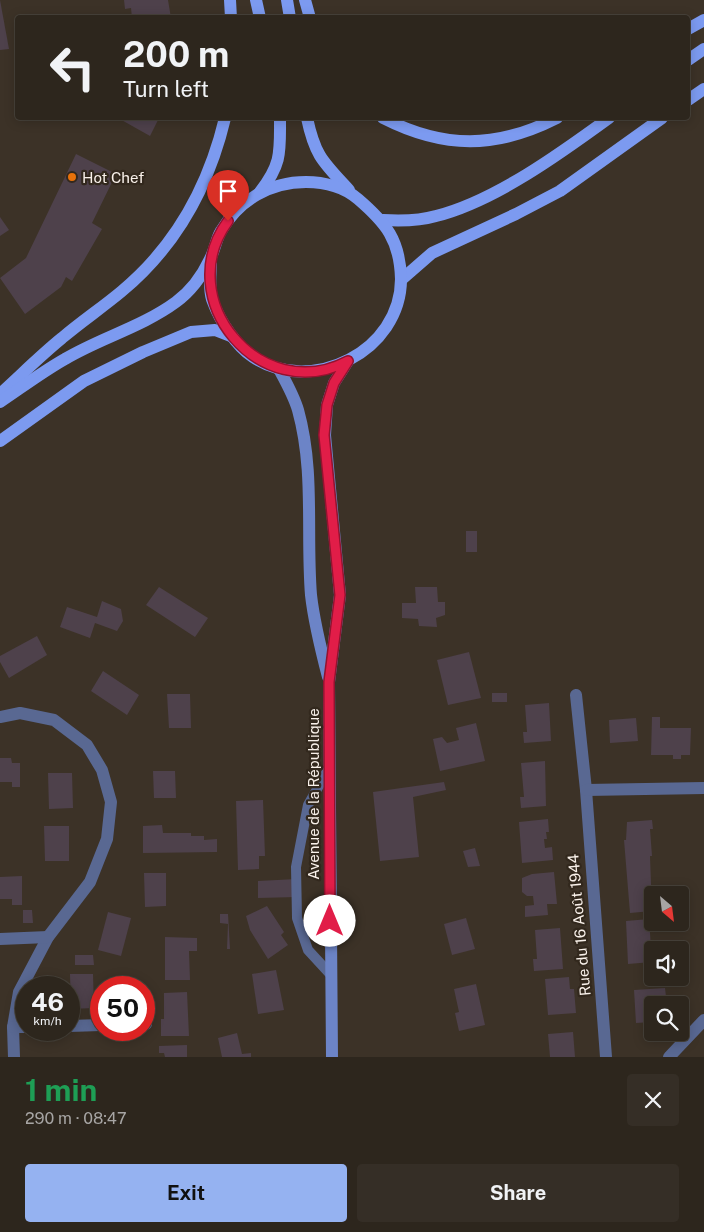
<!DOCTYPE html>
<meta charset="utf-8">
<style>
body{margin:0;font-family:"Public Sans",sans-serif;background:#352e26;color:#f1f3f6;height:100vh;display:flex;flex-direction:column;font-size:19px;white-space:nowrap}
*{box-sizing:border-box;margin:0}
p{font-size:16px;color:#a7a5a4}
.icon{flex:none;width:28px;height:28px;fill:none;stroke:currentColor;stroke-width:2;stroke-linecap:round;stroke-linejoin:round}
.map{position:relative;height:1057px;overflow:hidden}
.drawer{display:flex;flex-direction:column;background:#2d261d;flex:1}
.drawer>*{flex:none}
.guide{position:absolute;left:15px;top:15px;width:675px;height:105px;border-radius:5px;box-shadow:0 2px 12px #0003,0 0 0 1px #48433b;background:#2d261d;color:#f1f3f6;overflow:hidden}
.needle{width:32px;rotate:152deg}
.fabs{position:absolute;left:644px;top:886px;display:grid;gap:10px}
.fabs a{display:grid;place-items:center;width:45px;height:45px;border-radius:5px;background:#2d261d;box-shadow:0 2px 12px #0003,0 0 0 1px #48433b;font-size:25px}
.speed{position:absolute;left:15px;top:976px;display:flex;gap:10px;font-size:25px;font-weight:700;text-align:center}
.speed>*{display:grid;place-content:center;width:65px;height:65px;border-radius:50%;background:#2d261d;box-shadow:0 2px 12px #0003,0 0 0 1px #48433b;line-height:1}
.speed small{font-size:12px;font-weight:400}
.speed .limit{border:8px solid #d22;background:#fff;color:#111}
.pin{position:absolute;display:grid;place-items:center;width:42px;height:42px;color:#fff;margin:-51px -21px;border-radius:50% 50% 50% 0;rotate:-45deg;box-shadow:0 0 5px #0007}
.pin .icon{rotate:45deg}
.me{position:absolute;width:55px;margin:-28px;rotate:0deg;stroke-linejoin:round;filter:drop-shadow(0 0 4px #0008)}
.turn{display:flex;align-items:center;gap:18px;height:105px;padding:0 25px;font-size:22px}
.turn .icon{width:65px;height:65px;stroke-width:2.5}
.turn b{display:block;font-size:35px;line-height:42px}
.round{display:grid;place-items:center;flex:none;width:52px;height:52px;border-radius:5px;background:#352e26}
.headline{display:flex;align-items:center;justify-content:space-between;height:85px;padding:0 25px}
h1{font-size:30px;font-weight:700;line-height:38px;color:#1e9e55}
.cta{display:flex;gap:10px;margin-top:auto;padding:10px 25px}
.cta a{flex:1;height:58px;border-radius:5px;background:#95b2f1;color:#111;font-size:20px;font-weight:700;line-height:58px;text-align:center}
.cta a+a{background:#352e26;color:#f1f3f6}
.map>svg:first-child{display:block}
</style>
<div class="map">
<svg width="704" height="1057" viewBox="0 0 704 1057">
<rect width="100%" height="100%" fill="#3c3227"/>
<g fill="#4e414b">
<path d="M0 0 9 49 0 50Z"/>
<path d="M124 0H168L171 18H132L131 8 125 9Z"/>
<path d="M118 118H159L150 136Z"/>
<path d="M76 154 116 174 92 223 102 229 72 281 66 277 61 287 25 314 0 278 26 258Z"/>
<path d="M0 217 9 230 0 236Z"/>
<rect x="466" y="531" width="11" height="21"/>
<path d="M159 587 208 618 195 637 146 605Z"/>
<path d="M415 587H437L438 602H445V615L436 618 437 627 419 626 418 619 402 618V603H416Z"/>
<path d="M102 601 121 609 123 621 117 631 95 623 90 638 60 627 67 607 97 617Z"/>
<path d="M37 636 47 655 9 678 0 662V656Z"/>
<path d="M469 652 481 698 448 705 437 660Z"/>
<path d="M103 671 139 695 127 715 91 691Z"/>
<rect x="492" y="693" width="15" height="9"/>
<path d="M167 694H190L191 728H169Z"/>
<path d="M549 703 551 741 524 743 523 732H527L525 705Z"/>
<path d="M652 717H660V728H691L690 755H681V759H673V755H651Z"/>
<path d="M636 718 638 741 610 743 609 720Z"/>
<path d="M476 723 485 761 440 771 433 739 442 737 447 743 459 740 456 728Z"/>
<path d="M0 758H11L12 763H20V787H12V782H0Z"/>
<path d="M545 761 546 806 521 808 520 797H524L521 763Z"/>
<path d="M153 771H175L176 798H154Z"/>
<path d="M48 773H72L73 808 49 809Z"/>
<path d="M444 782 446 790 413 797 419 857 380 861 373 792Z"/>
<path d="M263 800 265 856H259V869L238 870 236 801Z"/>
<path d="M548 819 549 832H546L547 839H544L545 848 552 847 553 860 522 863 519 822Z"/>
<path d="M652 820 653 829H650L652 856H650L652 911 630 913 624 840H626L627 822Z"/>
<path d="M162 825 163 833H191V836H204V840L217 839V852L143 853V826Z"/>
<path d="M44 826H69V861H45Z"/>
<path d="M475 848 480 866 468 867 463 851Z"/>
<path d="M554 872 557 904H547L548 915 525 917V906L534 905 533 896H527L522 892V878L532 874Z"/>
<path d="M144 873H166V906L145 907Z"/>
<path d="M22 876V905H12V899H0V877Z"/>
<path d="M297 879V897L258 898V881Z"/>
<path d="M267 906 284 932 281 935 288 945 268 959 250 930 246 916Z"/>
<path d="M23 910H32L33 923H23Z"/>
<path d="M108 912 131 918 121 956 98 950Z"/>
<path d="M220 914H228L230 949H227L228 924 220 923Z"/>
<path d="M466 918 475 949 452 955 444 924Z"/>
<path d="M649 919 652 962 628 964 626 921Z"/>
<path d="M560 928 563 969 534 971 533 959H537L535 930Z"/>
<path d="M165 937 197 938V951H189L190 980H165Z"/>
<path d="M75 955H93L94 965H75Z"/>
<path d="M276 970 284 1010 258 1014 252 974Z"/>
<path d="M70 974H93L94 1008 71 1009Z"/>
<path d="M569 977 570 989H574L576 1013 548 1015 545 979Z"/>
<path d="M476 984 485 1025 459 1031 455 1013 459 1012 454 989Z"/>
<path d="M665 988 667 1005H652V1022L636 1023 634 990Z"/>
<path d="M187 992 189 1036H161V1019H164V993Z"/>
<path d="M573 1032 575 1057H550L548 1034Z"/>
<path d="M237 1033 242 1054 251 1053V1057H222L218 1038Z"/>
<path d="M187 1045V1057H165L164 1053H159V1046Z"/>
</g>
<g fill="none" stroke-linecap="round" stroke-linejoin="round">
<path stroke="#596892" stroke-width="10" d="M329 768 308 805 296 867 297 918 308 950 331 975"/>
<g stroke="#596892" stroke-width="12">
<path d="M576 695 586 790 606 1057"/>
<path d="M0 717 20 713 54 720 87 745 102 770 111 802 107 839 90 882 48 937 19 992 13 1027 14 1057"/>
<path d="M586 790 704 788"/>
<path d="M0 939 48 937"/>
<path d="M144 1025 146 1024"/>
<path d="M69 1026 101 1025"/>
<path d="M13 1027H26"/>
<path d="M669 1057 704 1020"/>
</g>
<g stroke="#6c84c7" stroke-width="12">
<path d="M279 369C286 382 294 396 298 410 315 471 306 533 311 595 314 622 321 650 328 677"/>
<path d="M332 1057 329 682 340 595 325 435 327 405 334 383 348 361"/>
</g>
<g stroke="#7c9af0" stroke-width="12">
<path d="M230 0 231 18"/>
<path d="M256 0 260 18"/>
<path d="M287 0 290 18"/>
<path d="M305 0 310 18"/>
<path d="M688 29 704 20"/>
<path d="M688 60 704 49"/>
<path d="M688 100 704 89"/>
<path d="M307 118C315 156 323 162 349 190"/>
<path d="M383 118C444 149 496 149 557 118"/>
<path d="M260 192C282 164 280 152 280 118"/>
<path d="M383 220C401 221 419 221 436 216 495 201 561 153 609 118"/>
<path d="M401 280 432 253 516 214 560 191 662 118"/>
<path d="M0 394C21 375 41 355 62 338 82 321 103 307 122 291 176 246 209 185 225 118"/>
<path d="M0 402C21 388 42 372 65 359 100 338 142 327 176 302 191 291 202 276 210 259 215 250 216 239 221 231 239 200 270 182 306 182 324 182 344 187 358 199 386 223 400 240 401 279 401 351 312 396 253 357 236 346 220 321 213 302 208 290 211 271 211 259"/>
<path d="M0 441 84 381 143 352 191 332 215 330 233 337"/>
</g>
</g>
<g fill="none" stroke-linecap="round" stroke-linejoin="round">
<g stroke="#92132f" stroke-width="12">
<path id="route" d="M228 221C171 299 260 407 348 361L334 383 327 405 324 435 340 595 329 682 330 921"/>
</g>
<use href="#route" stroke="#e11d48" stroke-width="9"/>
</g>
<circle fill="#e8710a" stroke="#32281d" stroke-width="2" cx="72" cy="177" r="5"/>
<g text-anchor="middle" dominant-baseline="central" stroke-width="4.5" stroke-linejoin="round" paint-order="stroke">
<g font-size="15" fill="#f9f1ea" stroke="#32281d" text-anchor="start">
<text x="82" y="177">Hot Chef</text>
</g>
<g font-size="15" fill="#f9f1ea" stroke="#32281d">
<text transform="translate(313 794) rotate(-90)">Avenue de la République</text>
<text transform="translate(579 925) rotate(-95)">Rue du 16 Août 1944</text>
</g>
</g>
</svg>
<div class="fabs">
<a><svg class="needle" viewBox="-14 -14 28 28"><path d="M0-13l5 13h-10z" fill="#e53935"/><path d="M0 13l5-13h-10z" fill="#a7a5a4"/></svg></a>
<a><svg class="icon" aria-label="sound" viewBox="0 0 24 24"><path d="M4 9h4l5-4v14l-5-4H4zM17 9q2 3 0 6"/></svg></a>
<a><svg class="icon" aria-label="search" viewBox="0 0 24 24"><circle cx="10" cy="10" r="6"/><path d="M15 15l6 6"/></svg></a>
</div>
<div class="speed"><div>46<small>km/h</small></div><div class="limit">50</div></div>
<div class="pin" style="left:228px;top:221px;background:#d93025"><svg class="icon" aria-label="arrive" viewBox="0 0 24 24"><path d="M6 21V4h12l-3 4 3 4H6"/></svg></div>
<svg class="me" style="left:330px;top:921px" viewBox="-20 -20 40 40"><circle r="19" fill="#fff"/><path d="M0-13L10 11 0 6-10 11z" fill="#e11d48"/></svg>
<div class="guide">
<div class="turn"><svg class="icon" aria-label="left" viewBox="0 0 24 24"><path d="M17 20v-9H6M10 6l-5 5 5 5"/></svg><div><b>200 m</b>Turn left</div></div>
</div>
</div>
<section class="drawer">
<div class="headline"><div><h1>1 min</h1><p>290 m · 08:47</p></div><a class="round"><svg class="icon" aria-label="close" viewBox="0 0 24 24"><path d="M6 6l12 12M18 6L6 18"/></svg></a></div>
<div class="cta"><a>Exit</a><a>Share</a></div>
</section>
